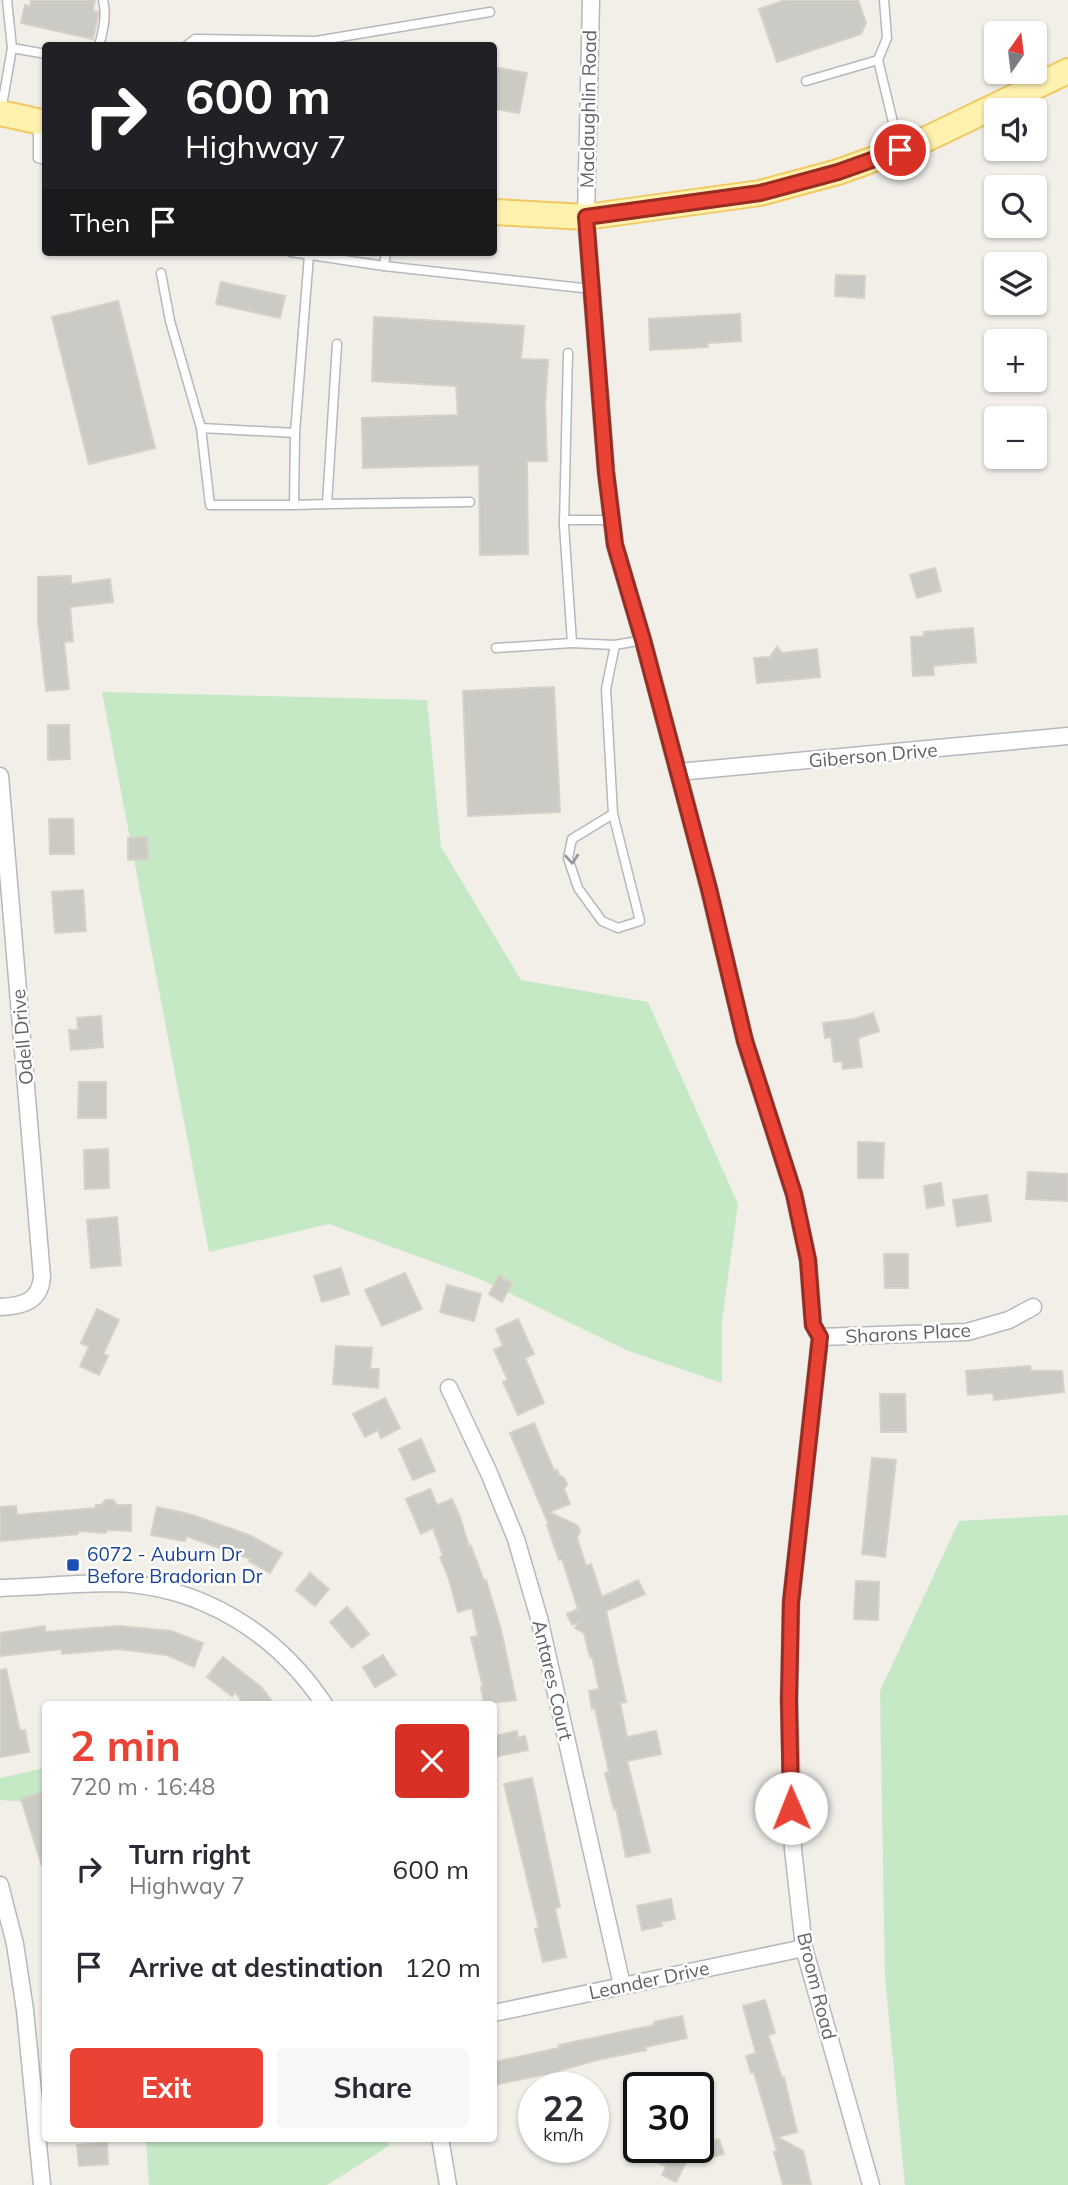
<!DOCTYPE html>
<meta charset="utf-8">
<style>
body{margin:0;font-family:Mulish,sans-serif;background:#f7f7f7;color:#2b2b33;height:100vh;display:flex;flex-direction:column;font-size:26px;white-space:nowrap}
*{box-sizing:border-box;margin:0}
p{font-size:23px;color:#7c7c81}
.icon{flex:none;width:38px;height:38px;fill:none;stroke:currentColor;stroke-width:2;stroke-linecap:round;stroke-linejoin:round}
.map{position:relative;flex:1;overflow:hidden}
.drawer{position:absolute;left:42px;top:1701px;width:455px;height:441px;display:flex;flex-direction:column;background:#fff;border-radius:7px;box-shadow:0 2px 5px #0004}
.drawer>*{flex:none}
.guide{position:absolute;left:42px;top:42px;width:455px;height:214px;border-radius:7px;box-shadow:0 2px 5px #0004;background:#202124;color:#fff;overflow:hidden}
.needle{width:46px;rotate:14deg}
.buttons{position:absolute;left:984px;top:21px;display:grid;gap:14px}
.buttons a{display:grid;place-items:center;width:63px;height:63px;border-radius:7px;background:#fff;box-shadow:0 2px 5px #0004;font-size:35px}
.speed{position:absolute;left:518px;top:2072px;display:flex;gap:14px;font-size:35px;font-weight:700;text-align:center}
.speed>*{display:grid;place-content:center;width:91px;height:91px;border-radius:50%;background:#fff;box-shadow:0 2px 5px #0004;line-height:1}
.speed small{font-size:18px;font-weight:400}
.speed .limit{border:4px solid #111;border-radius:10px;background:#fff;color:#111}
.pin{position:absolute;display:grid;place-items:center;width:60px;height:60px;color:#fff;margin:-30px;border:4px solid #fff;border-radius:50%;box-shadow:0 2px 7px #0007}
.me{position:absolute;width:77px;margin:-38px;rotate:359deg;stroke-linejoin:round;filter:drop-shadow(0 0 5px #0008)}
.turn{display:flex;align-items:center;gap:24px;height:147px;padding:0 28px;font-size:32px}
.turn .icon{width:91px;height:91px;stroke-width:2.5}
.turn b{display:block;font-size:49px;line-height:60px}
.then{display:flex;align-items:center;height:66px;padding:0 28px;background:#0003;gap:14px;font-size:26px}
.round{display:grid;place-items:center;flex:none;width:74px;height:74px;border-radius:7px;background:#f7f7f7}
.overview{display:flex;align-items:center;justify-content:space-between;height:119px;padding:0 28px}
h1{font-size:42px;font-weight:700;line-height:52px;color:#ea4335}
.action{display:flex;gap:14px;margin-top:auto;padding:14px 28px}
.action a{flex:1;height:80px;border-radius:7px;background:#ea4335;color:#fff;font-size:28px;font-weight:700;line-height:80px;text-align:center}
.action a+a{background:#f7f7f7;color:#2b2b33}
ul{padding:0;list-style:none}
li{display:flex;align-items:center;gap:21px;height:98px;padding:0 28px}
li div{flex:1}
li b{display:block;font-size:26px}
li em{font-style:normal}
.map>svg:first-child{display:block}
</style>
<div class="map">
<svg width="1068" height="2185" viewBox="0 0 1068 2185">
<rect width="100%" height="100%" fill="#f1efe8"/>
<g fill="#c5e8c5">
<path d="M102 692 427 700 441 847 521 980 648 1002 738 1204 722 1321V1383L626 1350 480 1279 329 1224 209 1252Z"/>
<path d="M1068 1515V2185H905L885 1977 880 1691 959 1521Z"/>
<path d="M45 1760V1803L0 1800V1778L40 1769Z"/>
<path d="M388 2138 389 2146 327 2185H149L146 2139Z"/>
</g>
<g fill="#cccac5" stroke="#d6d1c6" stroke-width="2">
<path d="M31 0H95L93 11 98 12V15L93 39 21 23 25 5 30 7Z"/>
<path d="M785 0H858L866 23 861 34 777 62 759 9Z"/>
<path d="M494 67 527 73 519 113 494 109Z"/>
<path d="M836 275 865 276 864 298 835 296Z"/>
<path d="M221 282 285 296 280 318 216 304Z"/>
<path d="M118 301 155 448 89 464 52 317Z"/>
<path d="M740 314 741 341 707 343 708 347 650 350 649 319Z"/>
<path d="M374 317 524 326 521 359 548 360 545 405 547 461H527L528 554 480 555 479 465 363 468 362 418 458 415 456 386 372 381Z"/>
<path d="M935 568 941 591 917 598 910 575Z"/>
<path d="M71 576V584L110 579 113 602 70 607 73 641 64 642 69 689 46 691 38 621V577Z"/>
<path d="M973 628 976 662 933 666 934 675 913 676 911 637 924 636V632Z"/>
<path d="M777 647 782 653 817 649 820 677 757 683 754 658 770 657Z"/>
<path d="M554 687 560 812 468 816 463 691Z"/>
<path d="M48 725H69L70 759 48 760Z"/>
<path d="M49 819H73L74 854H50Z"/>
<path d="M147 837 148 859 128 860V838Z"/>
<path d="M83 890 86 931 55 933 52 892Z"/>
<path d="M873 1013 879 1031 858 1038 862 1067 843 1069 842 1061 834 1062 831 1037 825 1038 823 1023 854 1019Z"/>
<path d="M101 1016 103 1047 71 1050 69 1030H78L77 1018Z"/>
<path d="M79 1082H106V1118H78Z"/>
<path d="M858 1142 884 1143 883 1178H858Z"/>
<path d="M108 1149 109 1188 85 1189 84 1150Z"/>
<path d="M1028 1172 1068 1174V1201L1026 1199Z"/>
<path d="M941 1183 944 1205 927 1208 924 1186Z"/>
<path d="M987 1195 991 1221 957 1226 953 1200Z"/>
<path d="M117 1217 121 1265 91 1268 87 1220Z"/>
<path d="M884 1254H908V1288H885Z"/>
<path d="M341 1268 349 1294 322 1302 314 1276Z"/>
<path d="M405 1273 422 1309 382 1326 365 1290Z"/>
<path d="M499 1276 512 1283 502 1302 489 1294Z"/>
<path d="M447 1285 481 1294 474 1321 440 1312Z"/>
<path d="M97 1309 119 1320 103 1354 108 1356 99 1375 80 1366 89 1347 81 1343Z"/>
<path d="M518 1319 534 1354 525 1358 544 1403 518 1415 503 1382 508 1380 494 1350 503 1346 496 1329Z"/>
<path d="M336 1346 372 1348 370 1369H379L378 1388 333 1384Z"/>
<path d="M1030 1366 1031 1371H1062L1064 1392 994 1400 993 1393 968 1395 966 1371Z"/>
<path d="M880 1394H905L906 1432H881Z"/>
<path d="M385 1398 400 1428 381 1438 378 1430 365 1437 353 1414Z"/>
<path d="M534 1423 554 1471 557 1470 559 1475 564 1478 567 1484 564 1489 570 1504 549 1512 578 1526 580 1531 577 1538 586 1566 591 1564 602 1597 638 1580 645 1594 606 1611 626 1702 620 1703 627 1737 656 1731 661 1754 627 1761 650 1852 626 1857 616 1808 614 1809 605 1773 609 1772 595 1708 592 1709 589 1691 599 1689 592 1656 590 1657 584 1633 575 1628 579 1622 572 1625 567 1614 578 1609 562 1559 559 1560 547 1525H549L510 1433Z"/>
<path d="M421 1439 435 1471 413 1480 399 1449Z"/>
<path d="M872 1458 896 1460 885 1557 862 1554Z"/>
<path d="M430 1489 437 1505 452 1499 460 1517 469 1547 471 1546 484 1581 486 1580 501 1630 516 1700 484 1704 481 1687H483L471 1637 478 1636 472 1608 458 1612 448 1576 440 1557 443 1556 433 1528 421 1534 406 1499Z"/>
<path d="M106 1500H113L117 1505H131V1531L108 1530 105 1533 78 1531V1534L0 1541V1507L16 1506 17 1515 96 1508V1505H101Z"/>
<path d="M157 1507 189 1514 249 1535 282 1553 270 1573 249 1561 251 1559 186 1536 185 1541 151 1535Z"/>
<path d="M310 1573 329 1589 315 1606 296 1590Z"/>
<path d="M856 1581 879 1582 878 1620 854 1619Z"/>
<path d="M347 1607 369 1634 352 1648 330 1622Z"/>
<path d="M45 1626V1632L119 1626 171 1631 203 1643 194 1667 167 1655 118 1649 62 1654V1649L0 1656V1633Z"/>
<path d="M383 1655 396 1675 375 1687 363 1667Z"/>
<path d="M223 1657 262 1688 274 1704H244L235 1692 232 1696 207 1677Z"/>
<path d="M6 1669 20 1731 25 1730 29 1752 0 1757V1670Z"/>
<path d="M517 1731 518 1738 525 1736 528 1750 494 1757V1736Z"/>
<path d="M532 1778 560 1907 555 1908 566 1957 543 1962 535 1929 539 1928 504 1784Z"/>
<path d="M46 1791V1866H42L21 1799Z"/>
<path d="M671 1899 675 1919 661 1922 662 1926 642 1930 637 1906Z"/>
<path d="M765 2000 775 2033 768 2035 782 2078 784 2077 797 2132 777 2137 803 2151 811 2185H783L774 2152 777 2151 754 2072 751 2073 746 2056 756 2053 743 2006Z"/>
<path d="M682 2016 687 2038 645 2047 646 2050 597 2060 547 2074 494 2085V2062L559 2048V2045L655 2025 654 2022Z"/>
<path d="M719 2139 724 2154 708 2158 703 2144Z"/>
<path d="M107 2143 108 2164 79 2166 77 2145Z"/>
<path d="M661 2147 687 2160 676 2182 662 2175 666 2167 654 2160Z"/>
</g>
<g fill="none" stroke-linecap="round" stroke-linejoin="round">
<g stroke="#b5b8bc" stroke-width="11">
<g id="service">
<path d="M7 0 12 48"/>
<path d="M884 0 887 38 878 60 899 147"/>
<path d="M99 46C103 31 107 15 103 0"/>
<path d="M186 46 195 39 316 41 490 12"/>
<path d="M806 81 878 60"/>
<path d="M1 111 12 48 46 54"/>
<path d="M38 124V158L46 160"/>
<path d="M291 252 384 266"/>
<path d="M386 252 384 266 591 289"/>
<path d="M161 273 170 321 201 428"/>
<path d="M568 353 564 525 572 643 615 645 643 640"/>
<path d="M295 433 201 428 210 505H294L295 433 309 255"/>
<path d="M327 504 470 502"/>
<path d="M294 505 327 504 337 344"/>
<path d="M564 520H611"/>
<path d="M496 648 572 643"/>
<path d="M613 814 572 839 568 858 578 888 602 921 618 928 640 921 613 814 606 689 615 645"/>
</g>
</g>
<g stroke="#b5b8bc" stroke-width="19">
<g id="minor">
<path d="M591 0 586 217 606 472 615 545 643 640 709 889 745 1041 794 1194 808 1260 813 1325 820 1337 791 1602 789 1700 793 1849 804 1948 871 2185"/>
<path d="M678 772 1068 736"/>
<path d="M0 776 42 1277C40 1302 22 1306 0 1307"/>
<path d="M820 1337 967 1332 1009 1320 1033 1307"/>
<path d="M449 1388 489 1473 516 1539 539 1618 622 1985"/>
<path d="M0 1588C37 1587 76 1583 113 1583 200 1585 277 1633 324 1704"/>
<path d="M0 1885 15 1944 25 2010 42 2185"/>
<path d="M494 2013 804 1948"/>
<path d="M440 2138 448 2185"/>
</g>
</g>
<g stroke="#f2c960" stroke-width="28">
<g id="primary">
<path d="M0 113 46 123"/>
<path d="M494 212 586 217 760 193 838 172 916 144 1068 71"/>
</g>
</g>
<use href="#service" stroke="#fff" stroke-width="8"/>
<use href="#minor" stroke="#fff" stroke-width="16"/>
<use href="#primary" stroke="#fff2af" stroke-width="24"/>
</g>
<defs><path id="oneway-chevron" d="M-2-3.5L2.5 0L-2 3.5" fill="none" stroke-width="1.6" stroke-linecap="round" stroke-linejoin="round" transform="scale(1.75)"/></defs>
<use stroke="#979a9d" href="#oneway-chevron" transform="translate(572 859) rotate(85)"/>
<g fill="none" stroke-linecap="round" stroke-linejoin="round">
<g stroke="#982c22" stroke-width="18">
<path id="route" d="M791 1808 789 1700 791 1602 820 1337 813 1325 808 1260 794 1194 745 1041 709 889 643 640 615 545 606 472 586 217 760 193 838 172 900 150"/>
</g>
<use href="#route" stroke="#ea4335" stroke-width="12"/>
</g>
<rect fill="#1a4fb4" stroke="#fff" stroke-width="2.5" x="66" y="1558" width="14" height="14" rx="3.5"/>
<g text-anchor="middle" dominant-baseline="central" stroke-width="5" stroke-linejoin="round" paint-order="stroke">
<g font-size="19" fill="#5f6368" stroke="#fff">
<text transform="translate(588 109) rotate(-89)">Maclaughlin Road</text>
<text transform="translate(873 755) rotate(-5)">Giberson Drive</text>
<text transform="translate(22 1037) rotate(-95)">Odell Drive</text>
<text transform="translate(908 1333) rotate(-3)">Sharons Place</text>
<text transform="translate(553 1680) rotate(77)">Antares Court</text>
<text transform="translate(649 1980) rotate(-12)">Leander Drive</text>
<text transform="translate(817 1986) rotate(76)">Broom Road</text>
</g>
<g font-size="19" fill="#164399" stroke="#fff" text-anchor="start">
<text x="87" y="1554">6072 - Auburn Dr<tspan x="87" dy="22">Before Bradorian Dr</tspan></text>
</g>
</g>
</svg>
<div class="buttons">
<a><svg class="needle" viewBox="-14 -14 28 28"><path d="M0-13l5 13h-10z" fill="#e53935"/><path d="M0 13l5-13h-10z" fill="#7c7c81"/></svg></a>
<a><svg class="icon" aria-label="sound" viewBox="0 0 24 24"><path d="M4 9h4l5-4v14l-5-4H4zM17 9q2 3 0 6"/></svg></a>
<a><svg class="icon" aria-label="search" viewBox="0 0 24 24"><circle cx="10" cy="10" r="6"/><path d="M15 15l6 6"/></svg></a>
<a><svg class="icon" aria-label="layers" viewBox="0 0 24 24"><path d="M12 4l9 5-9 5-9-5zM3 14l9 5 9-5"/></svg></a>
<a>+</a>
<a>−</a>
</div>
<div class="speed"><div>22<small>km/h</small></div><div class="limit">30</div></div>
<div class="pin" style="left:900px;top:150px;background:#d93025"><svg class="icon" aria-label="arrive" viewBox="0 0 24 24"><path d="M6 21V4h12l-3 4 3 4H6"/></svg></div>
<svg class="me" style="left:791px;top:1808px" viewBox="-20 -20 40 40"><circle r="19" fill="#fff"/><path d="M0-13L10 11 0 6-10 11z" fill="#ea4335"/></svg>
<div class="guide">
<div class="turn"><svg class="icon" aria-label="right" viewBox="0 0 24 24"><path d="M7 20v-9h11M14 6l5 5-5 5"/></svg><div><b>600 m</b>Highway 7</div></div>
<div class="then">Then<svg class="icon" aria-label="arrive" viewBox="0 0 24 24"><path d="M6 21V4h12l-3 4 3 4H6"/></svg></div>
</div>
<section class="drawer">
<div class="overview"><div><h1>2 min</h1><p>720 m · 16:48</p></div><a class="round" style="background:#d93025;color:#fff"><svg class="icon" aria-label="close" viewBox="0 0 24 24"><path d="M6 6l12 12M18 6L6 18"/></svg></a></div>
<ul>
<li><svg class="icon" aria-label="right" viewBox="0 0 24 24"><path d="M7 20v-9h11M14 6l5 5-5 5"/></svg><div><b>Turn right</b><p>Highway 7</p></div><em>600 m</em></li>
<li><svg class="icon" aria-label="arrive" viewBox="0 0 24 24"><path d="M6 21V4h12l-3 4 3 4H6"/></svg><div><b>Arrive at destination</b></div><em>120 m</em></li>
</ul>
<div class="action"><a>Exit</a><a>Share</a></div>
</section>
</div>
